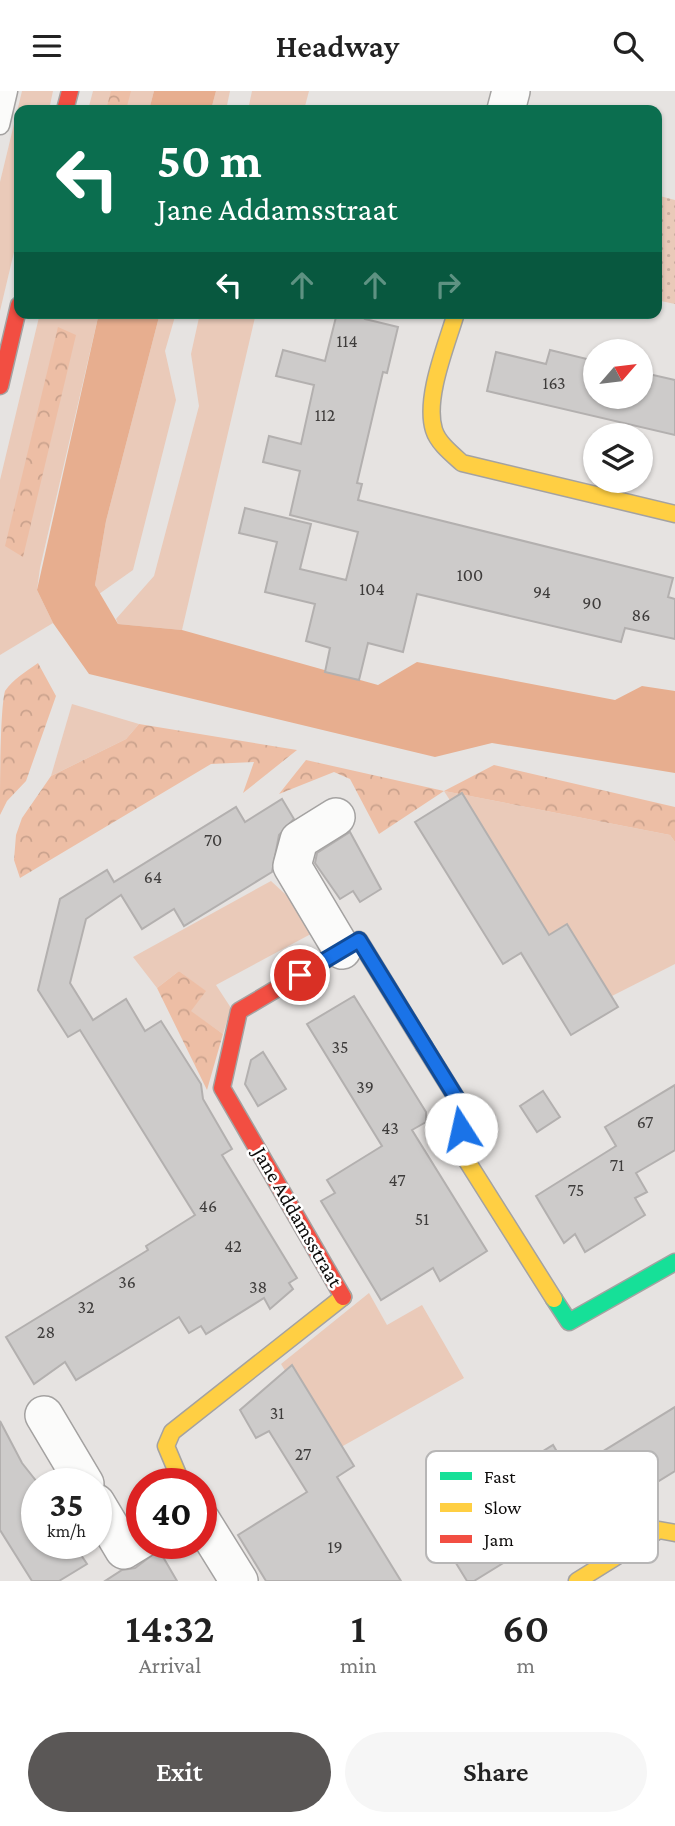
<!DOCTYPE html>
<style>
body{margin:0;font-family:"Crimson Pro",serif;background:#f6f6f6;color:#222;height:100vh;display:flex;flex-direction:column;font-size:26px;white-space:nowrap}
*{box-sizing:border-box;margin:0}
p{font-size:23px;color:#767676}
.icon{flex:none;width:38px;height:38px;fill:none;stroke:currentColor;stroke-width:2;stroke-linecap:round;stroke-linejoin:round}
.map{position:relative;height:1490px;overflow:hidden}
.sheet{display:flex;flex-direction:column;background:#fff;flex:1}
.sheet>*{flex:none}
.guide{position:absolute;left:14px;top:14px;width:648px;height:214px;border-radius:14px;box-shadow:0 2px 5px #0004;background:#0b6e4f;color:#fff;overflow:hidden}
.needle{width:46px;rotate:62deg}
.tools{position:absolute;left:583px;top:248px;display:grid;gap:14px}
.tools a{display:grid;place-items:center;width:70px;height:70px;border-radius:50%;background:#fff;box-shadow:0 2px 5px #0004;font-size:35px}
.speed{position:absolute;left:21px;top:1377px;display:flex;gap:14px;font-size:35px;font-weight:700;text-align:center}
.speed>*{display:grid;place-content:center;width:91px;height:91px;border-radius:50%;background:#fff;box-shadow:0 2px 5px #0004;line-height:1}
.speed small{font-size:18px;font-weight:400}
.speed .limit{border:10px solid #d22;background:#fff;color:#111}
.pin{position:absolute;display:grid;place-items:center;width:60px;height:60px;color:#fff;margin:-30px;border:4px solid #fff;border-radius:50%;box-shadow:0 2px 7px #0007}
.me{position:absolute;width:77px;margin:-38px;rotate:350deg;stroke-linejoin:round;filter:drop-shadow(0 0 5px #0008)}
.turn{display:flex;align-items:center;gap:24px;height:147px;padding:0 28px;font-size:32px}
.turn .icon{width:91px;height:91px;stroke-width:2.5}
.turn b{display:block;font-size:49px;line-height:60px}
.lanes{display:flex;align-items:center;height:66px;padding:0 28px;background:#0003;justify-content:center;gap:35px;direction:ltr}
.lanes .off{opacity:.35}
.eta{display:flex;justify-content:space-evenly;align-items:center;height:119px;text-align:center}
.eta b{font-size:42px;font-weight:600;line-height:49px}
.cta{display:flex;gap:14px;margin-top:auto;padding:14px 28px}
.cta a{flex:1;height:80px;border-radius:42px;background:#5a5756;color:#fff;font-size:28px;font-weight:600;line-height:80px;text-align:center}
.cta a+a{background:#f6f6f6;color:#222}
header{display:flex;justify-content:space-between;align-items:center;height:91px;padding:0 28px;background:#fff;font-size:32px;font-weight:600}
.map>svg:first-child{display:block}
</style>
<header><svg class="icon" aria-label="menu" viewBox="0 0 24 24"><path d="M4 6h16M4 12h16M4 18h16"/></svg>Headway<svg class="icon" aria-label="search" viewBox="0 0 24 24"><circle cx="10" cy="10" r="6"/><path d="M15 15l6 6"/></svg></header>
<div class="map">
<svg width="675" height="1490" viewBox="0 0 675 1490">
<defs>
<pattern id="forest-crowns" width="20" height="18" patternUnits="userSpaceOnUse" patternTransform="scale(1.75)"><rect width="20" height="18" fill="#edbea5"/><path d="M2 6a3 3 0 1 1 6 0M12 15a3 3 0 1 1 6 0" fill="none" stroke="#caa28d"/></pattern>
<pattern id="park-dots" width="8" height="8" patternUnits="userSpaceOnUse" patternTransform="scale(1.75)"><rect width="8" height="8" fill="#eacab9"/><path d="M2 2h.1M6 6h.1" fill="none" stroke="#c8ac9e" stroke-width="1.8" stroke-linecap="round"/></pattern>
</defs>
<rect width="100%" height="100%" fill="#e6e3e1"/>
<g fill="#eacab9">
<path d="M22 0H53L49 19H19V140L0 220V91Z"/>
<path d="M93 0H154L149 19H88Z"/>
<path d="M216 0H230L226 19H211Z"/>
<path d="M252 0H309L304 19H248Z"/>
<path d="M40 222H99L40 477 37 499 53 532 0 564V389Z"/>
<path d="M160 222H176L165 260 176 309 133 479 99 503 95 494 106 430Z"/>
<path d="M200 222H256L182 539 118 533 116 528 154 485 199 315 191 263Z"/>
<path d="M72 613 139 633 126 648 51 685Z"/>
<path d="M444 700 670 744 675 751V873L608 907 540 850Z"/>
<path d="M271 790 322 837 216 894 231 917 223 943 190 920 205 900 179 880 157 897 133 866Z"/>
<path d="M369 1202 387 1234 422 1214 464 1287 334 1360 281 1273Z"/>
</g>
<g fill="url(#forest-crowns)">
<path d="M111 0H131L126 19H106Z"/>
<path d="M58 236 76 244 23 466 5 455Z"/>
<path d="M38 572 56 605 26 690 7 710 0 724C0 699 0 618 5 600 13 588 27 580 38 572Z"/>
<path d="M139 633 297 659 243 702 254 671 211 673 20 787 14 769 16 744 22 727 51 685 126 648Z"/>
<path d="M306 669 444 700 494 674 675 716V751L670 744 444 700 379 743 350 688 334 681 279 703Z"/>
<path d="M179 880 206 900 191 920 223 943 207 999 157 897Z"/>
</g>
<path fill="url(#park-dots)" d="M656 104 675 109V213L656 209Z"/>
<g fill="#e7ae8f">
<path d="M154 0H216L211 19H149Z"/>
<path d="M99 222H160L106 430 95 494 118 533 182 539 378 594 417 571 615 609 642 595 675 600V682L492 652 435 666 89 583 53 532 37 499Z"/>
</g>
<g fill="#cdcbca" stroke="#b3b0af" stroke-width="2">
<path d="M337 222H367L365 228 398 236 387 282 383 281 357 392 362 393 358 409 673 487 668 506 675 508V548L625 537 621 551 417 503 403 561 368 552 359 589 325 581 330 557 306 550 315 513 265 501 277 451 239 442 245 417 311 433 300 478 346 489 358 441 290 424 300 380 263 371 269 345 301 353 314 294 276 285 283 259 325 270Z"/>
<path d="M550 259 595 270V306H640V281L675 289V344L487 300 496 261 546 273Z"/>
<path d="M462 702 549 844 567 833 618 916 571 944 521 862 503 873 415 731Z"/>
<path d="M282 708 294 728 279 744 272 781 184 835 174 818 142 838 121 804 86 828 70 892 93 929 126 908 145 940 161 930 201 993 203 1008 232 1058 222 1064 297 1187 289 1192 293 1198 270 1218 264 1207 206 1243 201 1235 189 1242 179 1226 76 1289 65 1271 34 1293 6 1246 148 1159 146 1155 195 1124 80 939 68 946 38 899 60 808 107 779 114 791 236 716 245 731Z"/>
<path d="M350 741 381 798 360 811 353 800 340 808 315 772 317 762Z"/>
<path d="M354 905 426 1021V1031L412 1039 487 1160 440 1190 433 1177 381 1209 321 1110 335 1102 327 1089 382 1055 307 933Z"/>
<path d="M263 961 286 998 258 1015 245 993 251 969Z"/>
<path d="M675 994V1059L636 1082 647 1101 635 1107 645 1124 585 1161 575 1143 564 1152 536 1105 616 1055 605 1036Z"/>
<path d="M543 1000 560 1026 537 1041 520 1015Z"/>
<path d="M292 1274 354 1375 337 1386 401 1490H266L238 1444 307 1401 269 1340 256 1347 240 1319Z"/>
<path d="M675 1316V1380L610 1420 604 1410 474 1490H467L430 1430 553 1354 569 1381Z"/>
<path d="M0 1330 22 1372 37 1391V1452H73L87 1473 59 1490H32L0 1439Z"/>
<path d="M159 1459 177 1490H105L122 1479 135 1477Z"/>
</g>
<g fill="none" stroke-linecap="round" stroke-linejoin="round">
<g stroke="#a4a2a1" stroke-width="21">
<path id="lane" d="M0 34 8 0"/>
</g>
<g stroke="#a4a2a1" stroke-width="40">
<g id="street">
<path d="M506 19 511 0"/>
<path d="M336 726 299 749 292 775 342 859"/>
<path d="M44 1324 85 1393"/>
<path d="M96 1412 124 1459 142 1448"/>
<path d="M201 1429 239 1490"/>
</g>
</g>
<g stroke="#a4a2a1" stroke-width="19">
<path id="fast" d="M554 1208 569 1231 675 1171"/>
</g>
<g stroke="#a4a2a1" stroke-width="19">
<g id="slow">
<path d="M456 222C447 253 424 307 434 339 438 352 452 363 462 372L675 423"/>
<path d="M424 955 462 1016 460 1059 554 1208"/>
<path d="M182 1393 166 1355 172 1341 343 1206"/>
<path d="M577 1490 659 1439 675 1442"/>
</g>
</g>
<g stroke="#a4a2a1" stroke-width="19">
<g id="jam">
<path d="M65 19 70 0"/>
<path d="M0 295 19 214"/>
<path d="M343 1206 222 997 239 920 359 849 424 955"/>
</g>
</g>
<use href="#lane" stroke="#fbfbfa" stroke-width="18"/>
<use href="#street" stroke="#fbfbfa" stroke-width="37"/>
<use href="#fast" stroke="#16e098" stroke-width="16"/>
<use href="#slow" stroke="#ffcf43" stroke-width="16"/>
<use href="#jam" stroke="#f24e42" stroke-width="16"/>
</g>
<g fill="none" stroke-linecap="round" stroke-linejoin="round">
<g stroke="#114b97" stroke-width="18">
<path id="route" d="M300 884 359 849 462 1016 461 1038"/>
</g>
<use href="#route" stroke="#1a73e8" stroke-width="12"/>
</g>
<g text-anchor="middle" dominant-baseline="central" stroke-width="5" stroke-linejoin="round" paint-order="stroke">
<g font-size="18" fill="#3e3c3b">
<text x="347" y="250">114</text>
<text x="554" y="292">163</text>
<text x="325" y="324">112</text>
<text x="470" y="484">100</text>
<text x="372" y="498">104</text>
<text x="542" y="501">94</text>
<text x="592" y="512">90</text>
<text x="641" y="524">86</text>
<text x="213" y="749">70</text>
<text x="153" y="786">64</text>
<text x="340" y="956">35</text>
<text x="365" y="996">39</text>
<text x="645" y="1031">67</text>
<text x="390" y="1037">43</text>
<text x="617" y="1074">71</text>
<text x="397" y="1089">47</text>
<text x="576" y="1099">75</text>
<text x="208" y="1115">46</text>
<text x="422" y="1128">51</text>
<text x="233" y="1155">42</text>
<text x="127" y="1191">36</text>
<text x="258" y="1196">38</text>
<text x="86" y="1216">32</text>
<text x="46" y="1241">28</text>
<text x="277" y="1322">31</text>
<text x="303" y="1363">27</text>
<text x="335" y="1456">19</text>
</g>
<g font-size="21" fill="#0e0c0b" stroke="#fff">
<text transform="translate(298 1126) rotate(60)">Jane Addamsstraat</text>
</g>
</g>
<rect x="426" y="1360" width="232" height="112" rx="10" fill="#fff" stroke="#b7b6b6" stroke-width="2"/>
<rect x="440" y="1381" width="32" height="8" fill="#16e098"/>
<rect x="440" y="1412" width="32" height="9" fill="#ffcf43"/>
<rect x="440" y="1444" width="32" height="8" fill="#f24e42"/>
<g font-size="19" fill="#0e0c0b">
<text x="484" y="1392">Fast</text>
<text x="484" y="1423">Slow</text>
<text x="484" y="1455">Jam</text>
</g>
</svg>
<div class="tools">
<a><svg class="needle" viewBox="-14 -14 28 28"><path d="M0-13l5 13h-10z" fill="#e53935"/><path d="M0 13l5-13h-10z" fill="#767676"/></svg></a>
<a><svg class="icon" aria-label="layers" viewBox="0 0 24 24"><path d="M12 4l9 5-9 5-9-5zM3 14l9 5 9-5"/></svg></a>
</div>
<div class="speed"><div>35<small>km/h</small></div><div class="limit">40</div></div>
<div class="pin" style="left:300px;top:884px;background:#d93025"><svg class="icon" aria-label="arrive" viewBox="0 0 24 24"><path d="M6 21V4h12l-3 4 3 4H6"/></svg></div>
<svg class="me" style="left:461px;top:1038px" viewBox="-20 -20 40 40"><circle r="19" fill="#fff"/><path d="M0-13L10 11 0 6-10 11z" fill="#1a73e8"/></svg>
<div class="guide">
<div class="turn"><svg class="icon" aria-label="left" viewBox="0 0 24 24"><path d="M17 20v-9H6M10 6l-5 5 5 5"/></svg><div><b>50 m</b>Jane Addamsstraat</div></div>
<div class="lanes"><svg class="icon" aria-label="left" viewBox="0 0 24 24"><path d="M17 20v-9H6M10 6l-5 5 5 5"/></svg><svg class="icon off" aria-label="ahead" viewBox="0 0 24 24"><path d="M12 20V5M6 11l6-6 6 6"/></svg><svg class="icon off" aria-label="ahead" viewBox="0 0 24 24"><path d="M12 20V5M6 11l6-6 6 6"/></svg><svg class="icon off" aria-label="right" viewBox="0 0 24 24"><path d="M7 20v-9h11M14 6l5 5-5 5"/></svg></div>
</div>
</div>
<section class="sheet">
<div class="eta">
<div><b>14:32</b><p>Arrival</p></div>
<div><b>1</b><p>min</p></div>
<div><b>60</b><p>m</p></div>
</div>
<div class="cta"><a>Exit</a><a>Share</a></div>
</section>
